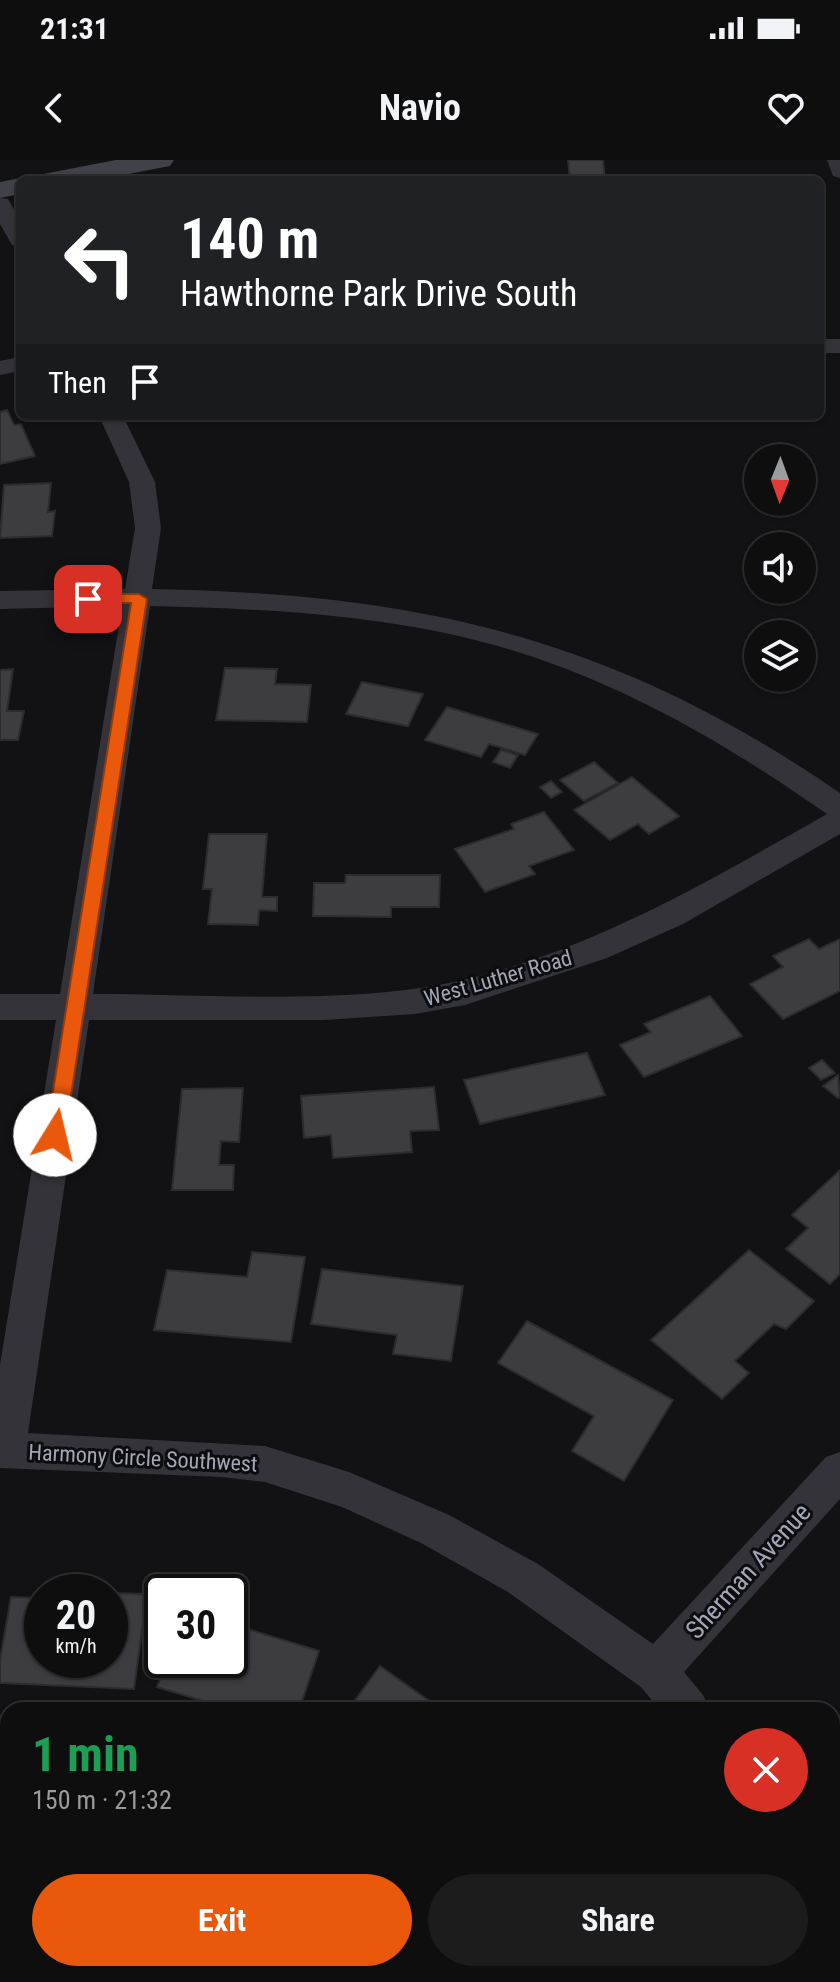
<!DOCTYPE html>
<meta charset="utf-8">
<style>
body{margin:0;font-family:"Roboto Condensed",sans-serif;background:#1c1c1d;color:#f1f3f6;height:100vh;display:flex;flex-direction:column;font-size:30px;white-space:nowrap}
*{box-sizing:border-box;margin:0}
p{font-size:26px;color:#9b9c9e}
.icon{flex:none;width:44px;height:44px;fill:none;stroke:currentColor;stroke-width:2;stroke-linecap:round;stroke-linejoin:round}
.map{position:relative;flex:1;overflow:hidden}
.details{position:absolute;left:0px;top:1542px;width:840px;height:280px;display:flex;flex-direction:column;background:#0e0e0f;border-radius:24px 24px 0 0;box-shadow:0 2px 6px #0004,0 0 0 2px #2e2e2f}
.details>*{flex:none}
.banner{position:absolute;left:16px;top:16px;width:808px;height:244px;border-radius:12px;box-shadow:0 2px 6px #0004,0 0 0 2px #2e2e2f;background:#202124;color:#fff;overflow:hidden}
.needle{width:52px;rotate:181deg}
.controls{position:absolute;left:744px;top:284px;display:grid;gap:16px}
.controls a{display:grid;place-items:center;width:72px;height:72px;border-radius:50%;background:#0e0e0f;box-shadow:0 2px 6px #0004,0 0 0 2px #2e2e2f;font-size:40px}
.speed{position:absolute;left:24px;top:1414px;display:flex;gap:16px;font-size:40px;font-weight:700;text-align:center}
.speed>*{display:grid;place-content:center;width:104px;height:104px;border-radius:50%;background:#0e0e0f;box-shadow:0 2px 6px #0004,0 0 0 2px #2e2e2f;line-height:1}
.speed small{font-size:20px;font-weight:400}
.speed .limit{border:4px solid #111;border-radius:12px;background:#fff;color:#111}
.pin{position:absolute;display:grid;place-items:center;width:68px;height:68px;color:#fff;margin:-34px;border-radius:16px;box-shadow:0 4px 12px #0006}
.me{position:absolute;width:88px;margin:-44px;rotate:9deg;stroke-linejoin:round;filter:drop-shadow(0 0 6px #0008)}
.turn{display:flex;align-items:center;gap:28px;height:168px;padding:0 32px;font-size:36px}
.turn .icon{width:104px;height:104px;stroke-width:2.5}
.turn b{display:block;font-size:56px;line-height:68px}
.then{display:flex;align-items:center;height:76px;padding:0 32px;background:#0003;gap:16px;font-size:30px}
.round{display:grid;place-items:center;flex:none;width:84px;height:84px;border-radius:42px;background:#1c1c1d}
.head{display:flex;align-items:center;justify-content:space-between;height:136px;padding:0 32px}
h1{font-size:48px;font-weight:700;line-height:60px;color:#1e9e55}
.primary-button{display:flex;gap:16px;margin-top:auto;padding:16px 32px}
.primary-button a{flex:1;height:92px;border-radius:48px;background:#ea580c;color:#fff;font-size:32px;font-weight:700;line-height:92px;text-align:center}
.primary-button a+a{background:#1c1c1d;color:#f1f3f6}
.status{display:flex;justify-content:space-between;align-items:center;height:56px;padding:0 40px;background:#0e0e0f;direction:ltr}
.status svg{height:22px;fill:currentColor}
header{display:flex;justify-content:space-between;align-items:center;height:104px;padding:0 32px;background:#0e0e0f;font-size:36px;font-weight:700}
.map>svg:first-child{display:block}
</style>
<div class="status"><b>21:31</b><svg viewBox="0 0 49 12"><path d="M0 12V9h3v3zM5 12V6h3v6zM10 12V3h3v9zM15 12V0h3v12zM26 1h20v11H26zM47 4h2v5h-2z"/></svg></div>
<header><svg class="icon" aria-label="back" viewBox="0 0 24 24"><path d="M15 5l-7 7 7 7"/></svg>Navio<svg class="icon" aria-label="heart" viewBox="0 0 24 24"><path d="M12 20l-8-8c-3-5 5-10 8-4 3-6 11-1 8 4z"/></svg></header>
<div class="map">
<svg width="840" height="1822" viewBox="0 0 840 1822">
<rect width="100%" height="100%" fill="#121214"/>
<path fill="#1c241e" d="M0 1614H8V1814H411L418 1822H0Z"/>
<g fill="#3c3c41" stroke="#2c2c30" stroke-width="2">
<path d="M568 0H603L605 20H570Z"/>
<path d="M7 250 14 265 21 264 35 296 0 304V252Z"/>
<path d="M51 323 48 352 55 351 52 376 0 378 4 325Z"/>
<path d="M225 508 277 509 275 524 311 525 307 562 216 560Z"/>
<path d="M13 509 7 551H24L18 580H0V510Z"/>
<path d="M362 522 423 534 408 566 346 554Z"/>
<path d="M447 547 538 574 525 595 489 584 481 597 425 580Z"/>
<path d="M501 590 518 595 510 608 493 602Z"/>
<path d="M594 602 618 623 584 641 560 620Z"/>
<path d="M632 617 679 656 649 674 638 664 610 680 574 650Z"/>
<path d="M551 621 562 632 551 638 540 627Z"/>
<path d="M544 652 574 690 529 706 535 714 485 732 455 689 514 669 511 664Z"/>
<path d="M209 674H267L262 737H277V751L259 750 258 765 208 764 212 729H203Z"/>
<path d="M346 715H440L439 747H391V757L313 756 314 723H345Z"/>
<path d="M809 779 819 789 840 779V831L783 859 750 824 783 807 773 796Z"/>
<path d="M710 836 742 876 644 917 620 885 651 872 644 864Z"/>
<path d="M587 893 605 935 480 964 464 920Z"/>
<path d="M822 900 835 913 821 920 809 908Z"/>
<path d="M838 915 840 937 838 938 823 926Z"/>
<path d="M434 927 439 970 410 971 412 992 333 998 331 975 304 978 301 936Z"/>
<path d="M243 928 239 982 221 981 219 1005H234L233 1030H172L182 929Z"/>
<path d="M840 1010V1114L830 1124 786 1089 808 1068 792 1055Z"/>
<path d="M749 1090 814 1141 786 1169 774 1164 735 1201 749 1213 722 1239 651 1180Z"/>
<path d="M252 1092 305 1097 291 1182 154 1170 167 1110 247 1117Z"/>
<path d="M322 1109 463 1126 451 1201 393 1194 397 1175 311 1164Z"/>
<path d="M527 1161 673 1240 624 1321 572 1291 594 1256 498 1203Z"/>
<path d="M110 1433 147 1434 134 1529 0 1523V1500L11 1437 42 1438V1500H110Z"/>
<path d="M230 1450 242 1454 238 1466 319 1491 299 1550H233L157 1527 168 1500H230Z"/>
<path d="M380 1506 442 1550H348Z"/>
<path d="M592 1814H683L687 1822H596Z"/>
</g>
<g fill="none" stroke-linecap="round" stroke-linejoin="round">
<g fill="#333339" fill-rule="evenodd">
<path d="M827 0H840V18L833 16Z"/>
<path d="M0 38 8 39 20 60V87L12 85 0 64Z"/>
<rect x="820" y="179" width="20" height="14"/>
<path d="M20 197V211L0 215V201Z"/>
<path d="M99 256H123L155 322 161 368 152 429C422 434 615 478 840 633V674L683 764 607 798 465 845 415 854 324 860H89L28 1273 265 1286 349 1312 449 1355 538 1404 653 1484 826 1297 840 1292V1339L684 1512 703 1535 710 1550H660L641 1527 508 1432 421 1383 342 1347 265 1322 222 1317 0 1308V1205L56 860H0V834H60L122 446 0 449V431L125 429 135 368 129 322ZM150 446C280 449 415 456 539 499 643 535 737 591 827 654 710 720 595 789 463 820 350 846 209 834 93 834Z"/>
<path d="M832 1726 840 1729V1786L832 1783Z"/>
</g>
<g fill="#414249" fill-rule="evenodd">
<path d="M116 0H174L170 6 97 20H39L43 14Z"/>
<path d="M20 18 29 20H20V34L0 38V22Z"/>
</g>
</g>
<path fill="#ea580c" stroke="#983908" stroke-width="2" d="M139 434 147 439 65 975 55 983 46 975 131 443H88L81 439 88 434Z"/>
<g text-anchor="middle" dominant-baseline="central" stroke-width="6" stroke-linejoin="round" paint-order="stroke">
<g font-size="22" fill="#a3a6b5" stroke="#0d0d0f">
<text transform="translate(498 818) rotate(-16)">West Luther Road</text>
<text transform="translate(143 1298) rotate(3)">Harmony Circle Southwest</text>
</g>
<g font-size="26" fill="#a3a6b5" stroke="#0d0d0f">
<text transform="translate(748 1411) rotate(-48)">Sherman Avenue</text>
</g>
</g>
</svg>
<div class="controls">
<a><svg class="needle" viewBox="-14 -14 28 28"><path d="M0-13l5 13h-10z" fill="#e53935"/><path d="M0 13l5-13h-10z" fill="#9b9c9e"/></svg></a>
<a><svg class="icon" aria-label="sound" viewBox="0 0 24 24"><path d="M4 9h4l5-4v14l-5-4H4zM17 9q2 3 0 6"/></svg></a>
<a><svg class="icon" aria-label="layers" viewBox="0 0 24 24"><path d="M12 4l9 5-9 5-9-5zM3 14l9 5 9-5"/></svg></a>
</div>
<div class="speed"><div>20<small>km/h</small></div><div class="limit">30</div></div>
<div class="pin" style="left:88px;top:439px;background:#d93025"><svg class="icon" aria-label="arrive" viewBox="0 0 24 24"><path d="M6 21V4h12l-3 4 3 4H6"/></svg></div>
<svg class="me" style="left:55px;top:975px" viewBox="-20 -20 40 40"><circle r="19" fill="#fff"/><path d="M0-13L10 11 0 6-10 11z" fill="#ea580c"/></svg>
<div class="banner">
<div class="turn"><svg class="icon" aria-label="left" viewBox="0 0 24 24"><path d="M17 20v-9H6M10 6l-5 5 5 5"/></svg><div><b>140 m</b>Hawthorne Park Drive South</div></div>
<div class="then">Then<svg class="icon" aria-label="arrive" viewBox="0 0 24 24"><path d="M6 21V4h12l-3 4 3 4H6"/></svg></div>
</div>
<section class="details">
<div class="head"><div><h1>1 min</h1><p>150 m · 21:32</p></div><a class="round" style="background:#d93025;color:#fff"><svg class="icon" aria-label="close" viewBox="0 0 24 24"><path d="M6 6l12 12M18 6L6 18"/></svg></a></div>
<div class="primary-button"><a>Exit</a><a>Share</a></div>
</section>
</div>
